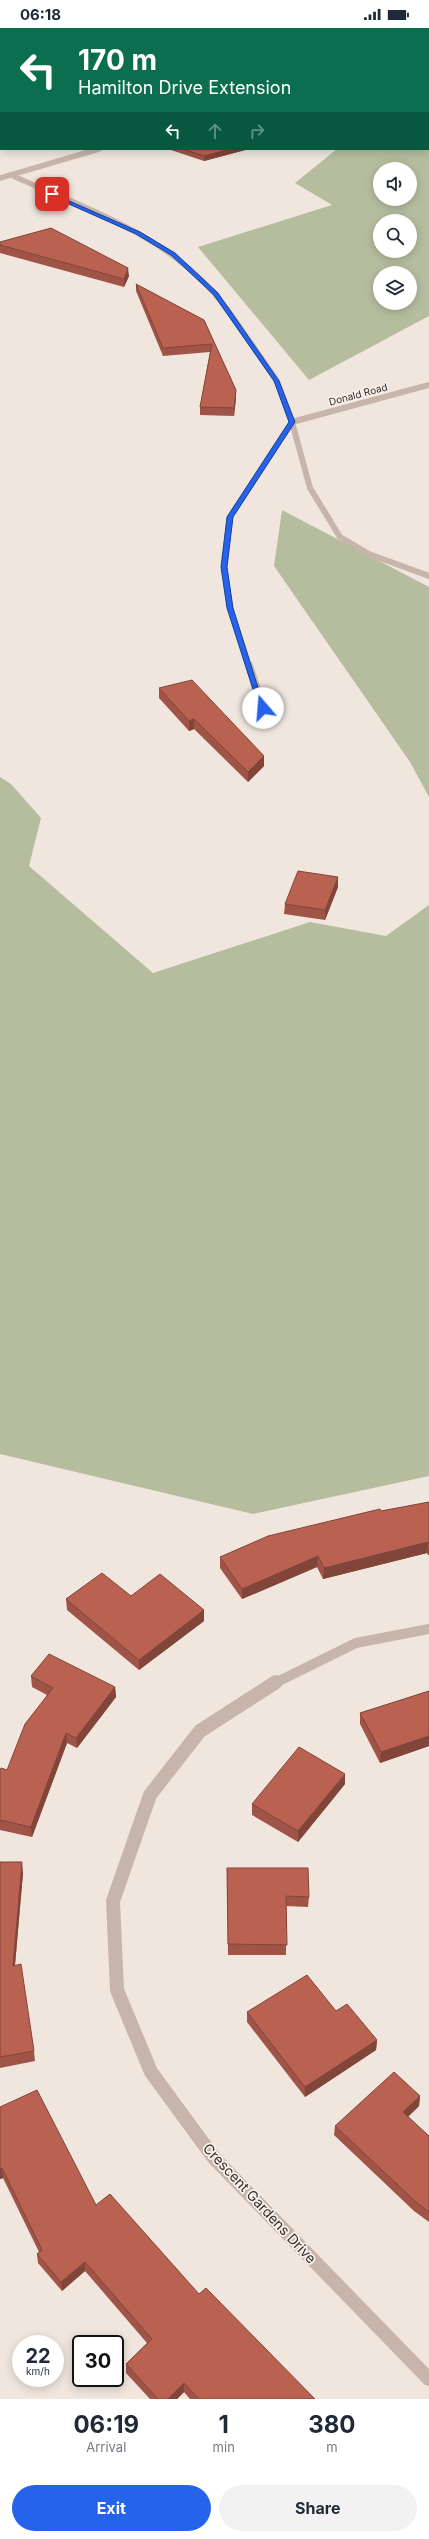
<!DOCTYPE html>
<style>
body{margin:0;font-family:Inter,sans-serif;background:#f2f2f3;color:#1f2937;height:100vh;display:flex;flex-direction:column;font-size:15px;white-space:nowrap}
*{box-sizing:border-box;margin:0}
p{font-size:13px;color:#747a83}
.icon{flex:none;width:22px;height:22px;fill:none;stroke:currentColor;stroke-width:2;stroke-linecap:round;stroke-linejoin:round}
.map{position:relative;height:2371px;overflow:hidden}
.sheet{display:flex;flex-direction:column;background:#fff;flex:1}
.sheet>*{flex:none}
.hud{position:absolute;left:0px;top:0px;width:429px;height:122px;box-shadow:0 2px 10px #0003;background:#0b6e4f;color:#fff;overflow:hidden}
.controls{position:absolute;left:373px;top:134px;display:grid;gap:8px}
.controls a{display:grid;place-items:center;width:44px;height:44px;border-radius:50%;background:#fff;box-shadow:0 2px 10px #0003;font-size:20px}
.speed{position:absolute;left:12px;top:2307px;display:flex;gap:8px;font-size:20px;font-weight:700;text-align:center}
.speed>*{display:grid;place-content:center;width:52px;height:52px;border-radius:50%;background:#fff;box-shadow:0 2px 10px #0003;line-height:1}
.speed small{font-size:10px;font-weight:400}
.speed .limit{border:2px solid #111;border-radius:6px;background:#fff;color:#111}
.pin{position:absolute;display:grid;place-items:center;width:34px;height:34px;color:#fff;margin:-17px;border-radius:8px;box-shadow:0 2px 6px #0006}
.me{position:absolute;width:44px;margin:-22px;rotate:342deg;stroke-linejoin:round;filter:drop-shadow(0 0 3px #0008)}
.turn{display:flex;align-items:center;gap:14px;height:84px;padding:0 12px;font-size:18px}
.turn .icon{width:52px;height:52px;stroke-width:2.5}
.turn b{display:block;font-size:28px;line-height:34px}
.lanes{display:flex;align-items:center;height:38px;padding:0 12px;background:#0003;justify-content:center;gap:20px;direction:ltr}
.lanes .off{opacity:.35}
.eta{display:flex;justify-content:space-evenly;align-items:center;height:68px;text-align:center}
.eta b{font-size:24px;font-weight:700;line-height:28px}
.cta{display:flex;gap:8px;margin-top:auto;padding:8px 12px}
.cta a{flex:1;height:46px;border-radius:24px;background:#2563eb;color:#fff;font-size:16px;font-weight:700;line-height:46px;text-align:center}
.cta a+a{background:#f2f2f3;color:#1f2937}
.status{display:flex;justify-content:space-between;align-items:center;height:28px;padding:0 20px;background:#fff;direction:ltr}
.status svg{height:11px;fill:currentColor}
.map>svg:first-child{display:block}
</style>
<div class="status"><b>06:18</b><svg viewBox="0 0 49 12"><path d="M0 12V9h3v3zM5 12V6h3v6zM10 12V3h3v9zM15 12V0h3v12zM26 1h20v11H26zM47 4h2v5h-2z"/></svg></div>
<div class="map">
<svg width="429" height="2371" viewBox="0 0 429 2371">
<rect width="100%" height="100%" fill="#f0e6de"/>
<g fill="#b6bd9f" fill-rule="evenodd">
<path d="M429 73V288L309 352 198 219 332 177 295 155 337 121H428ZM380 141H410V171H380ZM380 193H410V223H380ZM380 245H410V275H380Z"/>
<path d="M282 482 429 559V769L410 734 274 538Z"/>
<path d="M0 749 11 756 41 790 29 838 153 945 310 894 386 908 429 877V1448L253 1486 0 1426Z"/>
</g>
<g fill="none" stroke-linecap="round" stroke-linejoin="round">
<g stroke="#c7b5ab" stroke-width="5.5">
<path d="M11 147C88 182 177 210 227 282"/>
<path d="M0 150 99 121"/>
</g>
<g stroke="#c7b5ab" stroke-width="6">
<path d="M227 281 277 353 292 394 310 460 340 509 369 526 429 548"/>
<path d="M249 638 230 580 224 539 230 489 292 394 429 357"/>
</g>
<path stroke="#c7b5ab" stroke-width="8" d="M249 637 263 680"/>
<path stroke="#c7b5ab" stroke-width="10" d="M275 1655 356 1615 429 1601"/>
<path stroke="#c7b5ab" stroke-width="14" d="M276 1654 200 1703 150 1767 113 1873 117 1962 151 2044 214 2130 429 2351"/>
</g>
<g fill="#a05447">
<path d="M168 121H249L204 133Z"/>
<path d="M0 214 129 248 124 259 0 225Z"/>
<path d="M136 256 204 292 236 362V370L234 388 200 387V379L210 324 163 328 136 263Z"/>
<path d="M159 660 264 728V738L248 754 194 701 189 703 159 670Z"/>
<path d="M338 859 325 892 284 886 285 876Z"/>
<path d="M429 1474V1527H428L427 1525 323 1551 317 1539 242 1571 220 1540V1529L381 1483Z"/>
<path d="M131 1568 204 1582V1593L139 1642 67 1582 66 1571Z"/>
<path d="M31 1648 115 1659 116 1669 77 1720 67 1715 32 1809 0 1802V1742H7L47 1667 32 1659Z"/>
<path d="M429 1663V1718L380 1735 360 1696V1685Z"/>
<path d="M345 1756 298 1814 252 1787V1776Z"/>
<path d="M0 1834 23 1845 15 1937 34 2023 35 2033 0 2040Z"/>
<path d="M227 1840 309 1869 308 1879 286 1878V1927H228Z"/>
<path d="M336 1983 377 2012 376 2022 305 2069 247 1994V1984Z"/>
<path d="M420 2068 419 2078 408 2089 429 2108V2194L414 2183 334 2107 335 2098Z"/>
<path d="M0 2079 96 2177 199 2266 315 2371H190L184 2364 177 2371H150L126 2345V2336L147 2315 85 2243 62 2263 38 2235 37 2226 39 2224 3 2150 0 2151Z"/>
</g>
<g fill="#824539">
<path d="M230 121H249L204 133V128Z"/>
<path d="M128 240 129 248 124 259V251Z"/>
<path d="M236 362V370L234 388V380Z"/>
<path d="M194 691V701L189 703V693Z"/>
<path d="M264 728V738L248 754V744Z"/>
<path d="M338 849V859L325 892V882Z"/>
<path d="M428 1514 427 1525 323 1551 324 1540Z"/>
<path d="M429 1516V1527H428Z"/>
<path d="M318 1528 317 1539 242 1571V1561Z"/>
<path d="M204 1582V1593L139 1642V1632Z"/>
<path d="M115 1659 116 1669 77 1720 76 1710Z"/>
<path d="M66 1705 67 1715 32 1809 31 1799Z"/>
<path d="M429 1708V1718L380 1735 381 1724Z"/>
<path d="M345 1746V1756L298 1814V1803Z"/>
<path d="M22 1834 23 1845 14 1948 13 1938Z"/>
<path d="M377 2012 376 2022 305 2069V2059Z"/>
<path d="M420 2068 419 2078 402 2094 403 2084Z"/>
<path d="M2 2140 3 2150 0 2151V2141Z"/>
<path d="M85 2234V2243L62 2263 61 2254Z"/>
<path d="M184 2355V2364L177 2371H168Z"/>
</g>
<g fill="#ba6252" stroke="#824539">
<path d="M428 38 429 39V54H428Z"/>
<rect x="0" y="96" width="1" height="13"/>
<path d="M183 121H230L204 128Z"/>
<path d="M51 200 128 240 124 251 0 217V214Z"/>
<path d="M136 256 204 292 236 362 234 380 200 379 212 316 163 320Z"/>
<path d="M192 652 264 728 248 744 194 691 189 693 159 660Z"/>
<path d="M298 843 338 849 325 882 285 876Z"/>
<path d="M429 1474V1516L428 1514 324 1540 318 1528 242 1561 220 1529 268 1508 380 1481 381 1483Z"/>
<path d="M102 1545 131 1568 160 1546 204 1582 139 1632 66 1571Z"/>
<path d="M49 1626 115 1659 76 1710 66 1705 31 1799 0 1792V1742L1 1740 7 1742 25 1696 53 1660 31 1648Z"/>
<path d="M429 1663V1708L381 1724 360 1685Z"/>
<path d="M299 1719 345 1746 298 1803 252 1776Z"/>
<path d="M0 1834H22L13 1938 21 1936 34 2023 0 2029Z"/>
<path d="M227 1840H308L309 1869 286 1868 287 1917 228 1916Z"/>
<path d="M307 1947 336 1983 347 1976 377 2012 305 2059 247 1984Z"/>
<path d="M394 2044 420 2068 403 2084 429 2108V2184L416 2174 335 2098Z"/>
<path d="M37 2062 96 2177 110 2166 199 2266 206 2260 315 2371H199L184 2355 168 2371H158L126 2336 152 2311 85 2234 61 2254 37 2226 42 2222 2 2140 0 2141V2079Z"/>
</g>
<path fill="#2563eb" stroke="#184099" d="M51 165 140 204 175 225 218 265 279 353 295 394 233 489 227 539 233 580 265 682 259 680 227 580 221 539 227 489 289 394 274 353 214 267 171 227 136 206 51 168Z"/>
<g text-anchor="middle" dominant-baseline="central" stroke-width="3.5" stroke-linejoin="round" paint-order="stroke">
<g font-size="10" fill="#352c29" stroke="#f8f0ea">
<text transform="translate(358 366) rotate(-15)">Donald Road</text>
</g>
<g font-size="14" fill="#352c29" stroke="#f8f0ea">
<text transform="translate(260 2175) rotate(47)">Crescent Gardens Drive</text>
</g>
</g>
</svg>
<div class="controls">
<a><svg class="icon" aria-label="sound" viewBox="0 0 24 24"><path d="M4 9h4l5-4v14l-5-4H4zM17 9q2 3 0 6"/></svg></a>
<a><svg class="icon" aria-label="search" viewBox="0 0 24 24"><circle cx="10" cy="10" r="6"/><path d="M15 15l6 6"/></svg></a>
<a><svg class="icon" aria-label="layers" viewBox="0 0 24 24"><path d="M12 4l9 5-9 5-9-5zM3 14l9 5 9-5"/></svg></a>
</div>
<div class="speed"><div>22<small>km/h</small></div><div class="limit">30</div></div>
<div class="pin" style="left:52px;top:166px;background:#d93025"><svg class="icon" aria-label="arrive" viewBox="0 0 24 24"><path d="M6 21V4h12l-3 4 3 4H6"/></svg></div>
<svg class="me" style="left:263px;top:680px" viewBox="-20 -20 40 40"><circle r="19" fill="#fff"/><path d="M0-13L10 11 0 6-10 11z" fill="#2563eb"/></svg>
<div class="hud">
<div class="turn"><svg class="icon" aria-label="left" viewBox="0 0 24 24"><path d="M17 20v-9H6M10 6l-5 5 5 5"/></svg><div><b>170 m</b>Hamilton Drive Extension</div></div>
<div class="lanes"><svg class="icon" aria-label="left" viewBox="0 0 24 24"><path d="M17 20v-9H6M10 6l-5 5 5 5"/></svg><svg class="icon off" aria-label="ahead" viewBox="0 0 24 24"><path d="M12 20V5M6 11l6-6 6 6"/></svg><svg class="icon off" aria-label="right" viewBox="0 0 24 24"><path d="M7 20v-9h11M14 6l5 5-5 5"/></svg></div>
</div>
</div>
<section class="sheet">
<div class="eta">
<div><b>06:19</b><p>Arrival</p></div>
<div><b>1</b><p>min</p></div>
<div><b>380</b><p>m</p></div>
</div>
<div class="cta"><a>Exit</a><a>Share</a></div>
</section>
